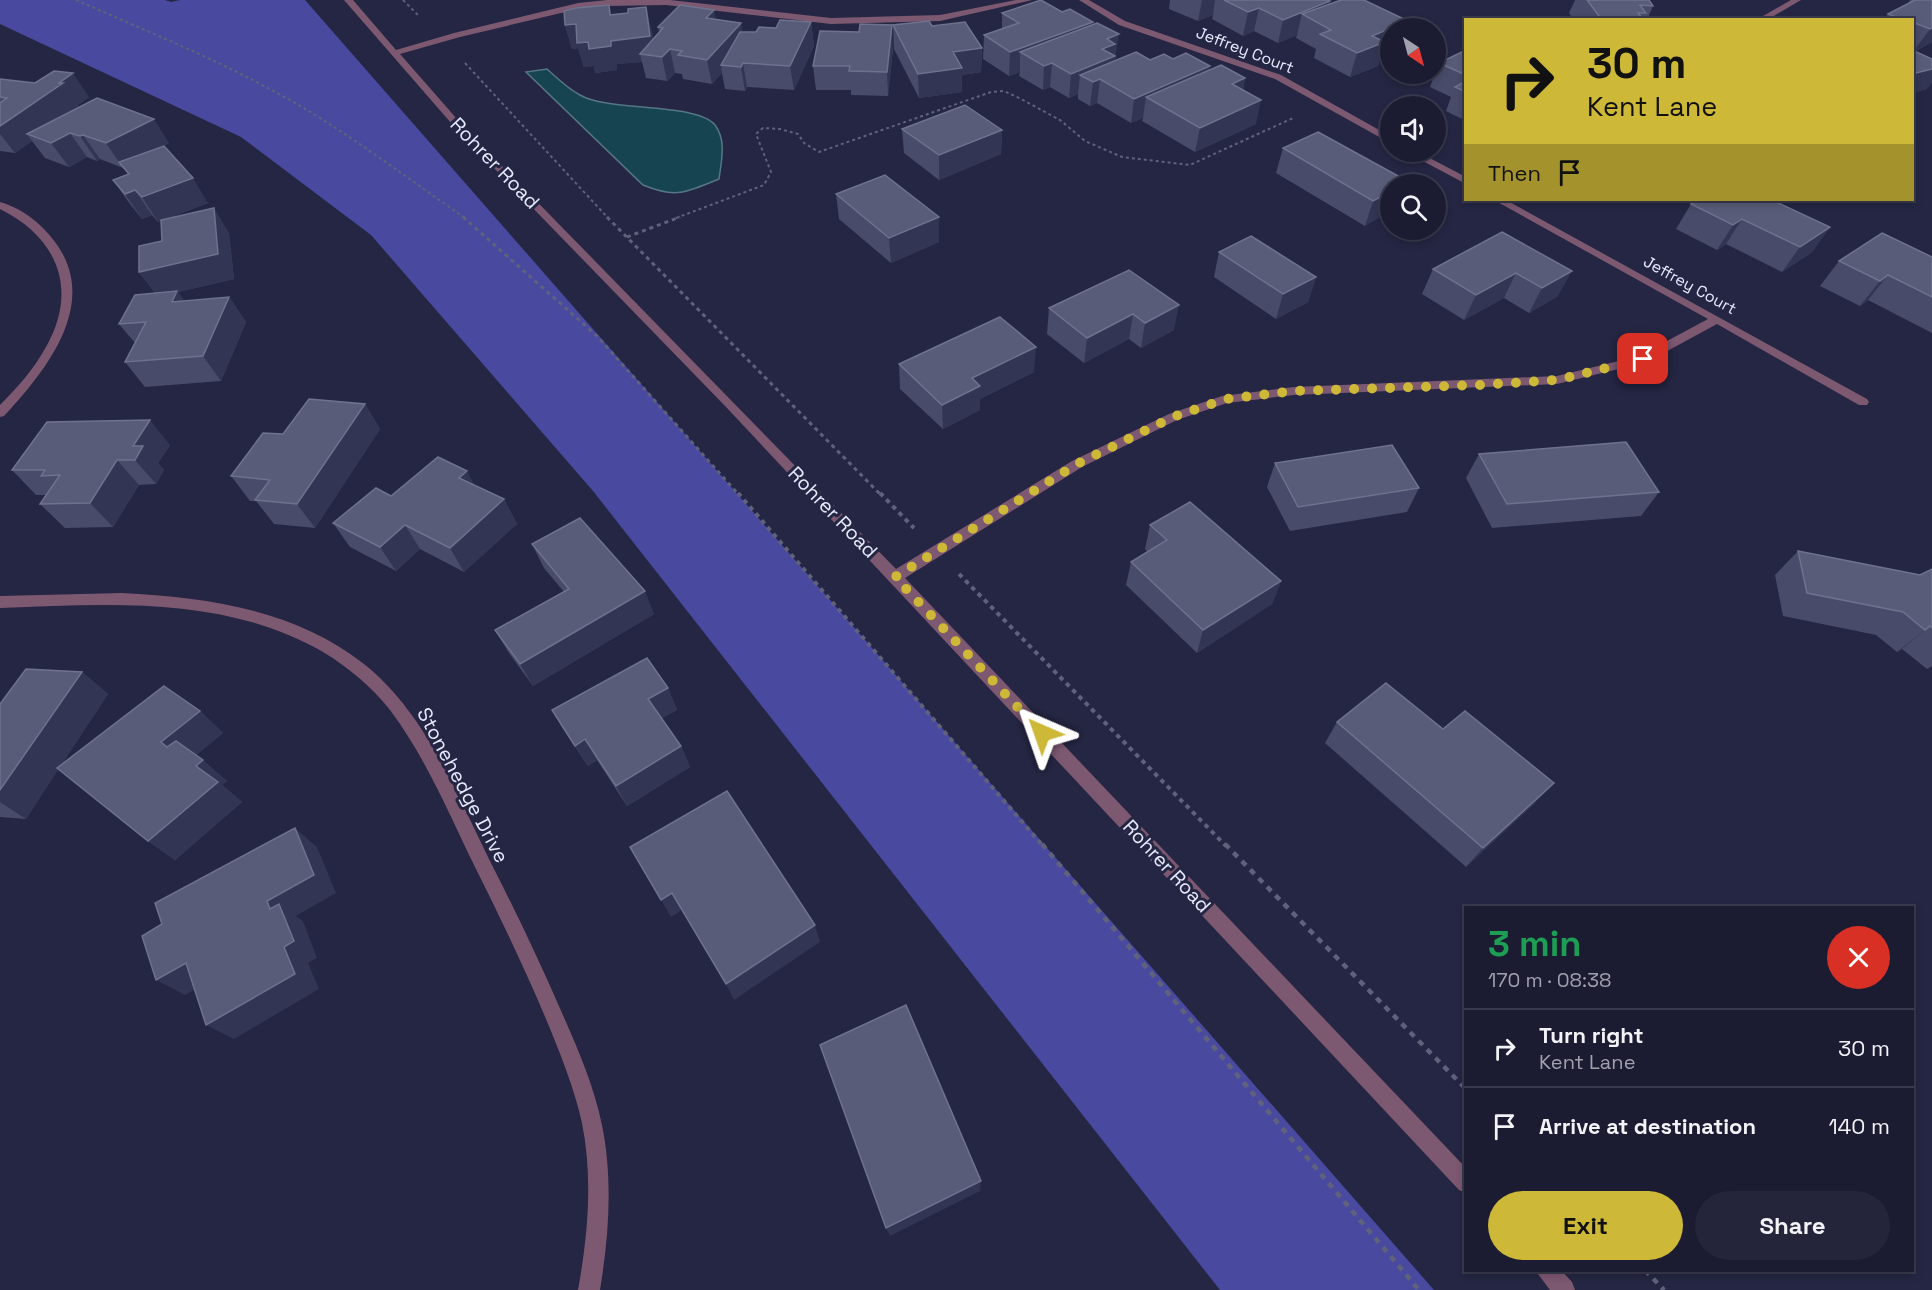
<!DOCTYPE html>
<meta charset="utf-8">
<style>
body{margin:0;font-family:"Space Grotesk",sans-serif;background:#24253a;color:#f1f3f6;height:100vh;display:flex;flex-direction:column;font-size:22px;white-space:nowrap}
*{box-sizing:border-box;margin:0}
p{font-size:20px;color:#a0a1ac}
.icon{flex:none;width:33px;height:33px;fill:none;stroke:currentColor;stroke-width:2;stroke-linecap:round;stroke-linejoin:round}
.map{position:relative;flex:1;overflow:hidden}
.sheet{position:absolute;left:1464px;top:906px;width:450px;height:366px;display:flex;flex-direction:column;background:#1b1c32;border-radius:0px;box-shadow:0 3px 9px #0003,0 0 0 2px #393a4d}
.sheet>*{flex:none}
.banner{position:absolute;left:1464px;top:18px;width:450px;height:183px;border-radius:0px;box-shadow:0 3px 9px #0003,0 0 0 2px #393a4d;background:#ceb837;color:#111;overflow:hidden}
.needle{width:39px;rotate:144deg}
.tools{position:absolute;left:1380px;top:18px;display:grid;gap:12px}
.tools a{display:grid;place-items:center;width:66px;height:66px;border-radius:50%;background:#1b1c32;box-shadow:0 3px 9px #0003,0 0 0 2px #393a4d;font-size:30px}
.pin{position:absolute;display:grid;place-items:center;width:51px;height:51px;color:#fff;margin:-26px;border-radius:12px;box-shadow:0 3px 9px #0006}
.me{position:absolute;width:66px;margin:-33px;rotate:317deg;stroke-linejoin:round;filter:drop-shadow(0 0 4px #0008)}
.turn{display:flex;align-items:center;gap:21px;height:126px;padding:0 24px;font-size:27px}
.turn .icon{width:78px;height:78px;stroke-width:2.5}
.turn b{display:block;font-size:42px;line-height:51px}
.then{display:flex;align-items:center;height:57px;padding:0 24px;background:#0003;gap:12px;font-size:22px}
.round{display:grid;place-items:center;flex:none;width:63px;height:63px;border-radius:32px;background:#24253a}
.summary{display:flex;align-items:center;justify-content:space-between;height:102px;padding:0 24px}
h1{font-size:36px;font-weight:600;line-height:45px;color:#1e9e55}
.primary-button{display:flex;gap:12px;margin-top:auto;padding:12px 24px}
.primary-button a{flex:1;height:69px;border-radius:36px;background:#ceb837;color:#111;font-size:24px;font-weight:600;line-height:69px;text-align:center}
.primary-button a+a{background:#24253a;color:#f1f3f6}
ul{padding:0;list-style:none}
li{display:flex;align-items:center;gap:18px;height:78px;padding:0 24px;border-top:2px solid #393a4d}
li div{flex:1}
li b{display:block;font-size:22px}
li em{font-style:normal}
.map>svg:first-child{display:block}
</style>
<div class="map">
<svg width="1932" height="1290" viewBox="0 0 1932 1290">
<rect width="100%" height="100%" fill="#242643"/>
<path fill="#494a9f" d="M0 0H165L171 2 180 0H305L1434 1290H1220L593 491 371 235 241 137 0 24Z"/>
<path fill="#164450" stroke="#557684" stroke-width="1.5" d="M547 69C557 78 568 89 580 95 608 112 695 102 715 125 727 141 721 162 719 179 686 192 677 199 643 185L526 72Z"/>
<g fill="none" stroke-linecap="round" stroke-linejoin="round">
<g stroke="#60627c" stroke-width="2" stroke-dasharray="3 3" stroke-linecap="butt">
<path d="M76 0C144 30 214 58 279 94 345 130 404 176 465 218"/>
<path d="M403 0 420 17"/>
<path d="M465 63 608 218"/>
<path d="M676 218 764 185 771 172 756 134 763 128 780 129 798 134 804 143 819 152 991 92 1004 91 1021 99 1060 120 1085 141 1122 157 1190 165 1293 118"/>
</g>
<g stroke="#60627c" stroke-width="3" stroke-dasharray="4 4" stroke-linecap="butt">
<path d="M463 217 597 336 739 495"/>
<path d="M607 217 881 495"/>
<path d="M627 237 680 217"/>
</g>
<g stroke="#60627c" stroke-width="4" stroke-dasharray="4.5 4.5" stroke-linecap="butt">
<path d="M738 493 1043 846"/>
<path d="M880 493 914 528"/>
<path d="M959 574 1226 846"/>
</g>
<g stroke="#60627c" stroke-width="4.5" stroke-dasharray="6 6" stroke-linecap="butt">
<path d="M1042 844 1419 1290"/>
<path d="M1225 844 1466 1089"/>
<path d="M1645 1270 1664 1290"/>
</g>
<g fill="#7d5871" fill-rule="evenodd">
<path d="M344 0H353L396 50 454 33 578 3 607 0H670L831 18 940 15 1016 0H1032L940 21 831 24 666 5 607 6 578 9 460 37 400 54 464 127 896 569 1072 461 1169 414 1222 396 1294 387 1557 376 1639 356 1708 319 1494 200H1506L1867 399 1869 402 1867 405H1859L1717 324 1647 362 1557 384 1294 395 1227 403 1177 420 1082 467 905 578 1466 1168V1193L1459 1190 727 408 458 131Z"/>
<path d="M1079 0H1089L1125 21 1281 75 1390 136V143L1275 79 1119 25Z"/>
<path d="M1791 0H1801L1767 20H1756Z"/>
<path d="M1406 152H1418L1466 177V184Z"/>
<path d="M0 202C22 208 42 224 55 242 101 303 46 371 4 416L0 417V405C17 388 34 369 46 347 79 289 57 237 0 209Z"/>
<path d="M122 593C207 597 295 610 364 664 428 715 459 800 495 871 519 918 541 965 562 1013 578 1049 594 1086 602 1125 613 1179 609 1235 600 1290H578C588 1235 593 1178 582 1123 574 1087 560 1053 546 1019 524 967 500 917 475 867 449 814 426 758 390 710 372 687 348 667 323 652 224 595 109 604 0 608V596Z"/>
<path d="M1535 1270H1561L1572 1282 1575 1290H1550Z"/>
</g>
</g>
<g fill="#484b69">
<path d="M1170 0H1328L1330 1 1329 5 1408 21 1406 28H1390L1378 66 1350 77 1314 58 1316 49 1296 38 1297 35 1278 43 1254 31 1243 36 1212 19 1213 15 1198 21 1169 9Z"/>
<path d="M1575 0H1649L1653 6 1647 20H1574L1569 13Z"/>
<path d="M1910 0H1932V42L1916 51 1927 89 1912 93V20H1884L1888 14 1908 4Z"/>
<path d="M609 5 611 14 628 13 646 7 653 40 659 32 658 27 716 20 741 23 742 32H756L811 22 814 46 794 90 747 87 745 91 725 89 722 73 712 84 683 79 682 74 675 73 667 81 646 78 642 62 617 64V70L595 73 594 66 584 67 578 48 572 49 565 25Z"/>
<path d="M1062 12 1093 24 1116 58 1115 59 1114 61 1173 59 1210 70 1245 78 1243 90 1256 124 1195 152 1142 121 1143 118 1131 123 1097 103 1090 106 1078 99V94L1069 98 1050 87 1043 90 1019 76 1020 72 1009 76 983 59 984 35 1002 29V13Z"/>
<path d="M893 25 932 26 982 48 981 72 962 75V92L919 98 894 49Z"/>
<path d="M893 48 888 96 851 95V90H816L813 66Z"/>
<path d="M1466 50V121L1446 111 1451 97 1430 87 1439 63Z"/>
<path d="M0 79 89 97 78 105 79 107 169 143 161 147 208 203 169 218 229 233 234 279 178 292 184 301 229 297 246 322 221 381 145 387 125 362 135 343 119 324 155 293 139 272 162 241 161 221 158 222 152 215 142 219 130 204 113 180 128 174 123 168 100 159 97 161 87 157 69 167 45 158 32 141 15 153 0 151Z"/>
<path d="M902 129 1002 130 1001 154 939 180 904 153Z"/>
<path d="M1283 148 1409 182 1365 226 1276 173Z"/>
<path d="M836 194 939 217V242L891 263 839 219Z"/>
<path d="M1691 204 1830 227 1812 252 1782 272 1726 244 1717 250 1676 229Z"/>
<path d="M1502 232 1558 296 1529 313 1504 298 1464 320 1422 294 1433 269Z"/>
<path d="M1219 252 1316 277 1308 302 1276 319 1214 277Z"/>
<path d="M1932 257V333L1868 300 1860 306 1820 286 1839 261Z"/>
<path d="M1129 270 1174 330 1141 348 1129 339 1084 363 1047 334 1049 308Z"/>
<path d="M899 364 1034 372 980 399V410L943 429 900 389Z"/>
<path d="M365 404 380 429 315 528 274 524 256 501H250L231 476 283 434Z"/>
<path d="M170 445 158 463 164 470 156 484 139 485 113 527 65 528 40 504 47 495H36L12 470Z"/>
<path d="M1479 454 1659 492 1641 516 1492 528 1466 478Z"/>
<path d="M1275 463 1419 488 1407 512 1290 531 1267 487Z"/>
<path d="M475 486 504 499 517 524 464 572 420 549 396 571 350 547 333 523 391 496Z"/>
<path d="M1150 525 1281 581 1272 604 1197 653 1126 585 1131 562 1148 552 1145 549Z"/>
<path d="M532 544 654 614 533 686 509 653 495 630 564 592 544 568Z"/>
<path d="M1798 551 1920 575 1932 569V666L1927 669 1902 649 1897 652 1876 635 1783 616 1775 575Z"/>
<path d="M82 672 108 694 61 765 200 711 223 733 196 755 227 781 222 785 242 802 175 860 148 841 58 769 26 819 0 817V704Z"/>
<path d="M668 688 677 710 662 718 681 746 690 767 627 806 597 760 588 766 565 732 552 710Z"/>
<path d="M1337 722 1535 803 1466 867 1325 743Z"/>
</g>
<g fill="#323553">
<path d="M1202 0H1215L1213 15 1198 21Z"/>
<path d="M1330 1 1323 24 1302 14 1297 35 1278 43 1283 20Z"/>
<path d="M646 7 652 31 656 60 655 56 640 54 642 62 617 64V70L595 73 594 66 584 67 578 48 572 49 565 25 576 24 588 42 611 41Z"/>
<path d="M1259 8 1254 31 1243 36 1248 12Z"/>
<path d="M714 10 718 34 706 18Z"/>
<path d="M1408 21 1406 28H1390V49L1382 53 1378 66 1350 77 1357 53 1372 36Z"/>
<path d="M811 22 814 46 794 90 790 66Z"/>
<path d="M1093 22 1091 46 1020 52V72L1009 76 1010 52Z"/>
<path d="M741 23 745 47 721 65 722 73 712 84 707 60Z"/>
<path d="M892 25 893 48 888 96 887 72Z"/>
<path d="M1932 28V42L1913 52 1930 29Z"/>
<path d="M1119 34 1112 80 1100 79 1097 103 1090 106 1093 82 1080 75 1078 94 1069 98 1071 74 1102 49 1107 39Z"/>
<path d="M982 48 981 72 962 75V92L919 98 918 74 953 52Z"/>
<path d="M670 49 675 73 667 81 662 57Z"/>
<path d="M743 63 747 87 745 91 741 67Z"/>
<path d="M1052 63 1050 87 1043 90 1044 66Z"/>
<path d="M1210 66 1206 91 1146 97 1143 118 1131 123 1134 99Z"/>
<path d="M1932 69V83L1927 89 1912 93V74Z"/>
<path d="M73 73 89 97 78 105 80 108 27 134 32 141 15 153 0 134V126Z"/>
<path d="M1245 78 1240 102 1232 84Z"/>
<path d="M1261 100 1256 124 1195 152 1200 128Z"/>
<path d="M154 119 169 143 124 168 119 162 123 168 106 143Z"/>
<path d="M1002 130 1001 154 939 180V155Z"/>
<path d="M70 133 87 157 69 167 51 143Z"/>
<path d="M83 135 100 159 97 161 80 136Z"/>
<path d="M193 178 208 203 158 222 142 197Z"/>
<path d="M135 190 152 215 142 219 125 194Z"/>
<path d="M1390 192V212L1365 226 1373 201Z"/>
<path d="M214 208 229 233 234 279 178 292 195 316 158 297 139 272Z"/>
<path d="M939 217V242L891 263 889 238Z"/>
<path d="M1742 219 1726 244 1717 250 1733 225Z"/>
<path d="M1830 227 1812 252 1782 272 1800 247Z"/>
<path d="M1572 271 1558 296 1529 313 1542 288Z"/>
<path d="M1516 273 1504 298 1464 320 1476 295Z"/>
<path d="M1888 275 1868 300 1860 306 1880 281Z"/>
<path d="M1316 277 1308 302 1276 319 1283 294Z"/>
<path d="M229 297 246 322 221 381 203 356Z"/>
<path d="M1179 305 1174 330 1141 348 1145 323Z"/>
<path d="M1133 314 1129 339 1084 363 1087 338Z"/>
<path d="M1036 347 1034 372 980 399V410L943 429 942 405 972 378Z"/>
<path d="M365 404 380 429 315 528 297 504Z"/>
<path d="M150 420 170 445 158 463 164 470 156 484 135 460 133 446Z"/>
<path d="M117 460 139 485 113 527 90 503Z"/>
<path d="M467 471 480 496 459 478Z"/>
<path d="M504 499 517 524 464 572 450 548Z"/>
<path d="M405 525 420 549 396 571 380 547Z"/>
<path d="M1281 581 1272 604 1197 653 1203 630Z"/>
<path d="M645 591 654 614 533 686 520 664Z"/>
<path d="M1930 626 1902 649 1897 652 1925 630Z"/>
<path d="M82 672 108 694 26 819 0 802V790Z"/>
<path d="M668 688 677 710 658 721 648 699Z"/>
<path d="M200 711 223 733 186 763 161 742Z"/>
<path d="M585 739 597 760 588 766 575 746Z"/>
<path d="M681 746 690 767 627 806 616 786Z"/>
<path d="M203 760 227 781 222 785 242 802 175 860 148 841 196 766Z"/>
<path d="M1554 783 1535 803 1466 867 1483 848Z"/>
<path d="M295 828 317 847 336 893 296 916 303 921 317 958 308 963 319 989 234 1039 206 1025 270 909 267 901Z"/>
<path d="M672 893 682 910 671 917 661 900Z"/>
<path d="M815 925 820 942 734 1000 726 984Z"/>
<path d="M186 963 214 979 185 995 156 980Z"/>
<path d="M981 1181 980 1191 890 1236 886 1228Z"/>
</g>
<g fill="#595c79" stroke="#6f728e" stroke-width="1.5">
<path d="M1041 0 1062 12 1070 9 1093 22 1010 52 984 35 1019 23 1002 13Z"/>
<path d="M1224 0H1328L1330 1 1283 20 1259 8 1248 12Z"/>
<path d="M1341 0H1364L1408 21 1372 36 1385 42 1357 53 1320 34 1331 30 1302 14Z"/>
<path d="M1587 0H1649L1653 6 1640 5 1646 13H1638L1644 20H1602Z"/>
<path d="M1915 0H1932V28L1930 29 1912 22V20H1904L1888 14Z"/>
<path d="M609 5 610 15 628 13V9L646 7 650 36 611 41V46L589 49 588 42 577 43 576 24 565 25 564 11 576 8Z"/>
<path d="M680 5 714 10 706 18 741 23 707 60 678 55 682 51 670 49 662 57 640 54 663 28 658 27Z"/>
<path d="M780 20 811 22 790 66 743 63 741 67 721 65 740 32H756L759 27 776 28Z"/>
<path d="M929 21 932 26 965 22 982 48 953 52 962 68 918 74 893 25Z"/>
<path d="M1097 23 1119 34 1107 39 1115 44 1102 49 1115 56 1071 74 1052 63 1044 66 1020 52Z"/>
<path d="M860 24 892 25 887 72 849 71 850 66H813L820 31 859 32Z"/>
<path d="M1466 50V75L1439 63Z"/>
<path d="M1912 50 1932 59V69L1912 74Z"/>
<path d="M1136 52 1150 60 1164 54 1173 59 1186 53 1210 66 1134 99 1100 79 1093 82 1080 75Z"/>
<path d="M1221 65 1245 78 1232 84 1261 100 1200 128 1146 97Z"/>
<path d="M54 71 73 73 59 83H63L0 126V103L7 98 0 97V79L35 83Z"/>
<path d="M1466 81V92L1455 87Z"/>
<path d="M97 98 154 119 106 143 83 135 80 136 70 133 51 143 27 134Z"/>
<path d="M965 105 1002 130 939 155 902 129Z"/>
<path d="M1318 132 1409 182 1404 184H1390V192L1373 201 1283 148Z"/>
<path d="M164 146 193 178 142 197 135 190 125 194 113 180 129 174 119 162Z"/>
<path d="M885 175 939 217 889 238 836 194Z"/>
<path d="M1699 200H1772L1830 227 1800 247 1742 219 1733 225 1691 204Z"/>
<path d="M214 208 218 254 139 272V246L162 241 161 220Z"/>
<path d="M1502 232 1572 271 1542 288 1516 273 1476 295 1433 269Z"/>
<path d="M1882 233 1932 257V297L1888 275 1880 281 1839 261Z"/>
<path d="M1251 236 1316 277 1283 294 1219 252Z"/>
<path d="M1129 270 1179 305 1145 323 1133 314 1087 338 1049 308Z"/>
<path d="M177 291 172 302 229 297 203 356 125 362 146 322 119 324 135 295Z"/>
<path d="M1000 317 1036 347 972 378 980 386 942 405 899 364Z"/>
<path d="M309 399 365 404 297 504 255 500 270 480 231 476 263 433 283 434Z"/>
<path d="M150 420 133 446H143L135 460H117L90 503 40 504 60 475 41 476 45 470H12L47 422Z"/>
<path d="M1626 442 1659 492 1507 504 1479 454Z"/>
<path d="M1392 445 1419 488 1298 507 1275 463Z"/>
<path d="M438 457 467 471 459 478 504 499 450 548 405 525 380 547 333 523 376 488 391 496Z"/>
<path d="M1190 502 1281 581 1203 630 1131 562 1167 540 1150 525Z"/>
<path d="M580 518 645 591 520 664 495 630 569 589 532 544Z"/>
<path d="M1798 551 1920 575 1932 569V628L1930 626 1925 630 1903 612 1807 593Z"/>
<path d="M647 658 668 688 648 699 681 746 616 786 585 739 575 746 552 710Z"/>
<path d="M26 669 82 672 0 790V704Z"/>
<path d="M1386 683 1443 729 1465 711 1554 783 1483 848 1337 722Z"/>
<path d="M164 686 200 711 161 742 167 747 176 741 203 760 196 766 218 782 148 841 57 768Z"/>
<path d="M727 791 815 925 726 984 672 893 661 900 630 847Z"/>
<path d="M295 828 314 875 267 901 270 909 279 904 294 941 284 947 295 974 206 1025 186 963 156 980 142 936 162 924 155 903Z"/>
<path d="M906 1005 981 1181 886 1228 820 1045Z"/>
</g>
<g fill="none" stroke-linecap="round" stroke-linejoin="round">
<path stroke="#ceb837" stroke-width="10" stroke-dasharray="0 18" d="M1042 733 895 577 1077 464 1173 417 1226 399 1294 391 1480 385 1557 380 1643 359"/>
</g>
<g text-anchor="middle" dominant-baseline="central" stroke-width="6" stroke-linejoin="round" paint-order="stroke">
<g font-size="16" fill="#e7eafd" stroke="#242643">
<text transform="translate(1245 50) rotate(21)">Jeffrey Court</text>
<text transform="translate(1690 285) rotate(29)">Jeffrey Court</text>
</g>
<g font-size="20" fill="#e7eafd" stroke="#242643">
<text transform="translate(495 163) rotate(46)">Rohrer Road</text>
<text transform="translate(833 512) rotate(46)">Rohrer Road</text>
<text transform="translate(463 785) rotate(62)">Stonehedge Drive</text>
<text transform="translate(1167 866) rotate(47)">Rohrer Road</text>
</g>
</g>
</svg>
<div class="tools">
<a><svg class="needle" viewBox="-14 -14 28 28"><path d="M0-13l5 13h-10z" fill="#e53935"/><path d="M0 13l5-13h-10z" fill="#a0a1ac"/></svg></a>
<a><svg class="icon" aria-label="sound" viewBox="0 0 24 24"><path d="M4 9h4l5-4v14l-5-4H4zM17 9q2 3 0 6"/></svg></a>
<a><svg class="icon" aria-label="search" viewBox="0 0 24 24"><circle cx="10" cy="10" r="6"/><path d="M15 15l6 6"/></svg></a>
</div>
<div class="pin" style="left:1643px;top:359px;background:#d93025"><svg class="icon" aria-label="arrive" viewBox="0 0 24 24"><path d="M6 21V4h12l-3 4 3 4H6"/></svg></div>
<svg class="me" style="left:1042px;top:733px" viewBox="-20 -20 40 40"><path d="M0-17L14 15 0 8-14 15z" fill="#ceb837" stroke="#fff" stroke-width="4"/></svg>
<div class="banner">
<div class="turn"><svg class="icon" aria-label="right" viewBox="0 0 24 24"><path d="M7 20v-9h11M14 6l5 5-5 5"/></svg><div><b>30 m</b>Kent Lane</div></div>
<div class="then">Then<svg class="icon" aria-label="arrive" viewBox="0 0 24 24"><path d="M6 21V4h12l-3 4 3 4H6"/></svg></div>
</div>
<section class="sheet">
<div class="summary"><div><h1>3 min</h1><p>170 m · 08:38</p></div><a class="round" style="background:#d93025;color:#fff"><svg class="icon" aria-label="close" viewBox="0 0 24 24"><path d="M6 6l12 12M18 6L6 18"/></svg></a></div>
<ul>
<li><svg class="icon" aria-label="right" viewBox="0 0 24 24"><path d="M7 20v-9h11M14 6l5 5-5 5"/></svg><div><b>Turn right</b><p>Kent Lane</p></div><em>30 m</em></li>
<li><svg class="icon" aria-label="arrive" viewBox="0 0 24 24"><path d="M6 21V4h12l-3 4 3 4H6"/></svg><div><b>Arrive at destination</b></div><em>140 m</em></li>
</ul>
<div class="primary-button"><a>Exit</a><a>Share</a></div>
</section>
</div>
